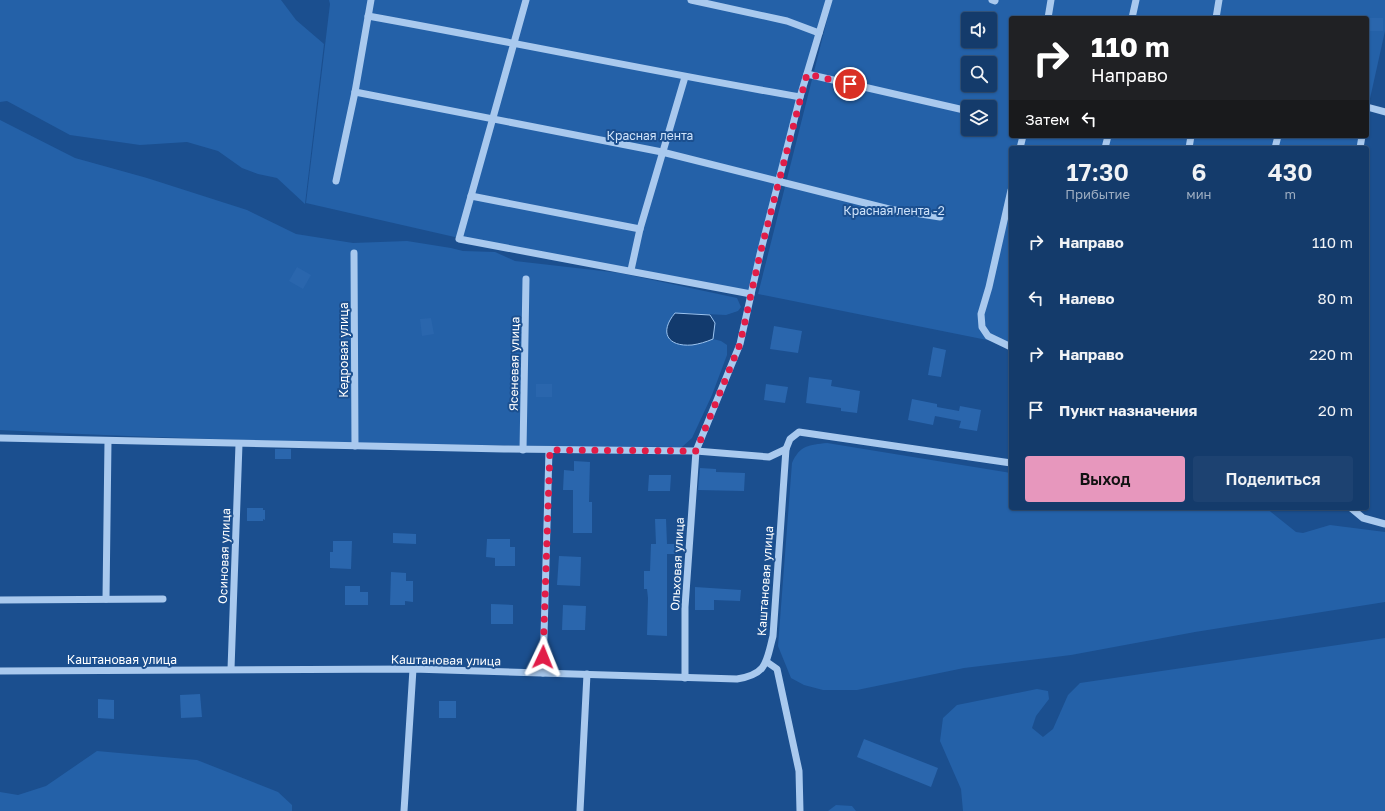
<!DOCTYPE html>
<html lang="ru">
<meta charset="utf-8">
<style>
body{margin:0;font-family:"Golos Text",sans-serif;background:#1d4271;color:#f1f3f6;height:100vh;display:flex;flex-direction:column;font-size:15px;white-space:nowrap}
*{box-sizing:border-box;margin:0}
p{font-size:13px;color:#9dadc1}
.icon{flex:none;width:22px;height:22px;fill:none;stroke:currentColor;stroke-width:2;stroke-linecap:round;stroke-linejoin:round}
.map{position:relative;flex:1;overflow:hidden}
.sheet{position:absolute;left:1009px;top:146px;width:360px;height:364px;display:flex;flex-direction:column;background:#143b6b;border-radius:4px;box-shadow:0 1px 3px #0004,0 0 0 1px #33557e}
.sheet>*{flex:none}
.hud{position:absolute;left:1009px;top:16px;width:360px;height:122px;border-radius:4px;box-shadow:0 1px 3px #0004,0 0 0 1px #33557e;background:#202124;color:#fff;overflow:hidden}
.tools{position:absolute;left:961px;top:12px;display:grid;gap:8px}
.tools a{display:grid;place-items:center;width:36px;height:36px;border-radius:4px;background:#143b6b;box-shadow:0 1px 3px #0004,0 0 0 1px #33557e;font-size:20px}
.pin{position:absolute;display:grid;place-items:center;width:34px;height:34px;color:#fff;margin:-17px;border:2px solid #fff;border-radius:50%;box-shadow:0 1px 4px #0007}
.me{position:absolute;width:44px;margin:-22px;rotate:2deg;stroke-linejoin:round;filter:drop-shadow(0 0 3px #0008)}
.turn{display:flex;align-items:center;gap:14px;height:84px;padding:0 16px;font-size:18px}
.turn .icon{width:52px;height:52px;stroke-width:2.5}
.turn b{display:block;font-size:28px;line-height:34px}
.then{display:flex;align-items:center;height:38px;padding:0 16px;background:#0003;gap:8px;font-size:15px}
.eta{display:flex;justify-content:space-evenly;align-items:center;height:68px;text-align:center}
.eta b{font-size:24px;font-weight:600;line-height:28px}
.button{display:flex;gap:8px;margin-top:auto;padding:8px 16px}
.button a{flex:1;height:46px;border-radius:4px;background:#e797bd;color:#111;font-size:16px;font-weight:600;line-height:46px;text-align:center}
.button a+a{background:#1d4271;color:#f1f3f6}
ul{padding:0;list-style:none}
li{display:flex;align-items:center;gap:12px;height:56px;padding:0 16px}
li div{flex:1}
li b{display:block;font-size:15px}
li em{font-style:normal}
.map>svg:first-child{display:block}
</style>
<div class="map">
<svg width="1385" height="811" viewBox="0 0 1385 811">
<rect width="100%" height="100%" fill="#1b4f8f"/>
<g fill="#2461a8" fill-rule="evenodd">
<path d="M0 0H281L296 20 324 44 305 204 277 178 258 174 242 168 218 151 187 142 140 145 70 135 7 101 0 102Z"/>
<path d="M329 0H826L751 293 459 238 306 203 330 4Z"/>
<path d="M832 0H1385V31L1367 112V18H1011V136H1362L1360 148H1011V347L997 342 758 294ZM968 19H990V41H968ZM968 63H990V85H968ZM968 107H990V129H968Z"/>
<path d="M0 120 75 158 147 178 247 210 296 234 353 243 407 241 451 248 463 251 495 252 515 261 620 273 737 298 741 307 738 311 726 315 684 313 678 344 690 345 713 339 721 341 727 345V355L712 395 692 438 682 447C455 446 227 442 0 430Z"/>
<path d="M827 443 1011 473V508H1266L1296 532 1303 533 1330 525 1385 532V602L1195 632 1071 655 964 668 857 690H823L804 685 791 678 778 646 792 463C800 445 809 445 827 443Z"/>
<path d="M1385 638V811H963L961 789 940 741 943 718 957 705 1037 689 1048 691 1049 699 1036 716 1032 728 1043 737 1053 729 1068 695 1080 683Z"/>
<path d="M97 751 197 760 278 792 292 805V811H0V792L18 795 46 786Z"/>
<path d="M836 805 852 806 856 811H828Z"/>
</g>
<path fill="#123a6d" stroke="#9cc4f0" d="M675 313 710 315 715 323 713 339C706 342 699 344 692 345 667 347 659 332 675 313Z"/>
<g fill="#2a66ad">
<rect x="1367" y="18" width="16" height="13"/>
<path d="M297 267 311 275 303 289 289 281Z"/>
<path d="M431 318 434 334 422 336 420 319Z"/>
<path d="M774 326 802 331 798 353 770 349Z"/>
<path d="M933 347 946 350 941 377 928 375Z"/>
<path d="M809 377 832 380 831 386 860 391 857 413 841 411V408L806 403Z"/>
<rect x="536" y="384" width="16" height="13"/>
<path d="M766 384 788 387 785 403 764 400Z"/>
<path d="M912 399 937 404V407L959 411 960 406 981 410 977 431 959 428 961 421 935 416 933 425 908 420Z"/>
<rect x="275" y="449" width="16" height="10"/>
<path d="M574 461 590 462 589 502H592V533H573V490H563L564 470 574 471Z"/>
<path d="M700 468 716 469V472L745 473 744 491 698 490Z"/>
<path d="M649 475H671L670 491H648Z"/>
<path d="M247 508H263V510H265V520L263 519V521H247Z"/>
<path d="M655 519H666L667 544H677V554H667V636L647 635 648 598 647 589H644V571H650L651 544H656Z"/>
<path d="M393 533 416 534V544L393 543Z"/>
<path d="M487 539H510V547H515V566H495V558L486 557Z"/>
<path d="M333 541H352L351 569 330 568V552H333Z"/>
<path d="M559 556 581 557 580 586 557 585Z"/>
<path d="M391 572 406 573V581H413V602L405 601V605H390Z"/>
<path d="M345 586H360V592H368V605H345Z"/>
<path d="M695 587 741 590 740 601 714 600V610H695Z"/>
<path d="M491 604 513 605V624H491Z"/>
<path d="M563 605 586 606 585 630H562Z"/>
<path d="M200 694 202 717 181 718 180 695Z"/>
<path d="M98 699 114 700V719L98 718Z"/>
<rect x="439" y="701" width="17" height="17"/>
<path d="M864 739 938 768 931 787 857 757Z"/>
</g>
<g fill="none" stroke-linecap="round" stroke-linejoin="round">
<g stroke="#a9c9ee" stroke-width="7">
<path d="M526 0 459 239 751 294"/>
<path d="M691 0 787 21 819 33"/>
<path d="M992 0 995 1"/>
<path d="M368 16C512 42 655 72 800 97"/>
<path d="M1048 18 1051 0"/>
<path d="M1132 18 1136 0"/>
<path d="M1216 18 1219 0"/>
<path d="M807 74 964 110"/>
<path d="M355 92 662 152 889 209 940 217"/>
<path d="M1367 107 1385 112"/>
<path d="M1020 148 1023 136"/>
<path d="M1105 148 1108 136"/>
<path d="M1189 148 1191 136"/>
<path d="M1275 148 1278 136"/>
<path d="M1360 148 1362 136"/>
<path d="M336 181 355 92 371 0"/>
<path d="M1011 190 989 287 981 314 982 327 988 336 1011 347"/>
<path d="M471 196 640 229"/>
<path d="M354 253 355 446"/>
<path d="M631 270 640 229 685 77"/>
<path d="M0 438 504 449 696 451 769 457 786 449 790 439 799 432 1011 463"/>
<path d="M523 450 526 279"/>
<path d="M1351 508 1363 518 1385 524"/>
<path d="M106 599 108 441"/>
<path d="M0 600 163 599"/>
<path d="M767 662 777 669 799 771 800 811"/>
<path d="M231 669 239 444"/>
<path d="M0 671 413 669 737 679C767 674 766 663 773 636L786 449"/>
<path d="M543 673 549 450"/>
<path d="M685 678V607L696 451 740 344 760 254 800 97 829 0"/>
<path d="M404 811 413 669"/>
<path d="M580 811 587 674"/>
</g>
</g>
<g fill="none" stroke-linecap="round" stroke-linejoin="round">
<path stroke="#e11d48" stroke-width="7" stroke-dasharray="0 12.6" d="M543 657 550 450 696 451 740 344 760 254 807 74 850 84"/>
</g>
<g text-anchor="middle" dominant-baseline="central" stroke-width="4" stroke-linejoin="round" paint-order="stroke">
<g font-size="12" fill="#cfe3fa" stroke="#1b4f8f">
<text x="650" y="135">Красная лента</text>
<text x="894" y="210">Красная лента -2</text>
</g>
<g font-size="12" fill="#fff" stroke="#1b4f8f">
<text transform="translate(343 350) rotate(-90)">Кедровая улица</text>
<text transform="translate(514 364) rotate(-89)">Ясеневая улица</text>
<text transform="translate(224 556) rotate(-88)">Осиновая улица</text>
<text transform="translate(677 564) rotate(-87)">Ольховая улица</text>
<text transform="translate(765 581) rotate(-86)">Каштановая улица</text>
<text x="122" y="659">Каштановая улица</text>
<text transform="translate(446 660) rotate(1)">Каштановая улица</text>
</g>
</g>
</svg>
<div class="tools">
<a><svg class="icon" aria-label="sound" viewBox="0 0 24 24"><path d="M4 9h4l5-4v14l-5-4H4zM17 9q2 3 0 6"/></svg></a>
<a><svg class="icon" aria-label="search" viewBox="0 0 24 24"><circle cx="10" cy="10" r="6"/><path d="M15 15l6 6"/></svg></a>
<a><svg class="icon" aria-label="layers" viewBox="0 0 24 24"><path d="M12 4l9 5-9 5-9-5zM3 14l9 5 9-5"/></svg></a>
</div>
<div class="pin" style="left:850px;top:84px;background:#d93025"><svg class="icon" aria-label="arrive" viewBox="0 0 24 24"><path d="M6 21V4h12l-3 4 3 4H6"/></svg></div>
<svg class="me" style="left:543px;top:657px" viewBox="-20 -20 40 40"><path d="M0-17L14 15 0 8-14 15z" fill="#e11d48" stroke="#fff" stroke-width="4"/></svg>
<div class="hud">
<div class="turn"><svg class="icon" aria-label="right" viewBox="0 0 24 24"><path d="M7 20v-9h11M14 6l5 5-5 5"/></svg><div><b>110 m</b>Направо</div></div>
<div class="then">Затем<svg class="icon" aria-label="left" viewBox="0 0 24 24"><path d="M17 20v-9H6M10 6l-5 5 5 5"/></svg></div>
</div>
<section class="sheet">
<div class="eta">
<div><b>17:30</b><p>Прибытие</p></div>
<div><b>6</b><p>мин</p></div>
<div><b>430</b><p>m</p></div>
</div>
<ul>
<li><svg class="icon" aria-label="right" viewBox="0 0 24 24"><path d="M7 20v-9h11M14 6l5 5-5 5"/></svg><div><b>Направо</b></div><em>110 m</em></li>
<li><svg class="icon" aria-label="left" viewBox="0 0 24 24"><path d="M17 20v-9H6M10 6l-5 5 5 5"/></svg><div><b>Налево</b></div><em>80 m</em></li>
<li><svg class="icon" aria-label="right" viewBox="0 0 24 24"><path d="M7 20v-9h11M14 6l5 5-5 5"/></svg><div><b>Направо</b></div><em>220 m</em></li>
<li><svg class="icon" aria-label="arrive" viewBox="0 0 24 24"><path d="M6 21V4h12l-3 4 3 4H6"/></svg><div><b>Пункт назначения</b></div><em>20 m</em></li>
</ul>
<div class="button"><a>Выход</a><a>Поделиться</a></div>
</section>
</div>
